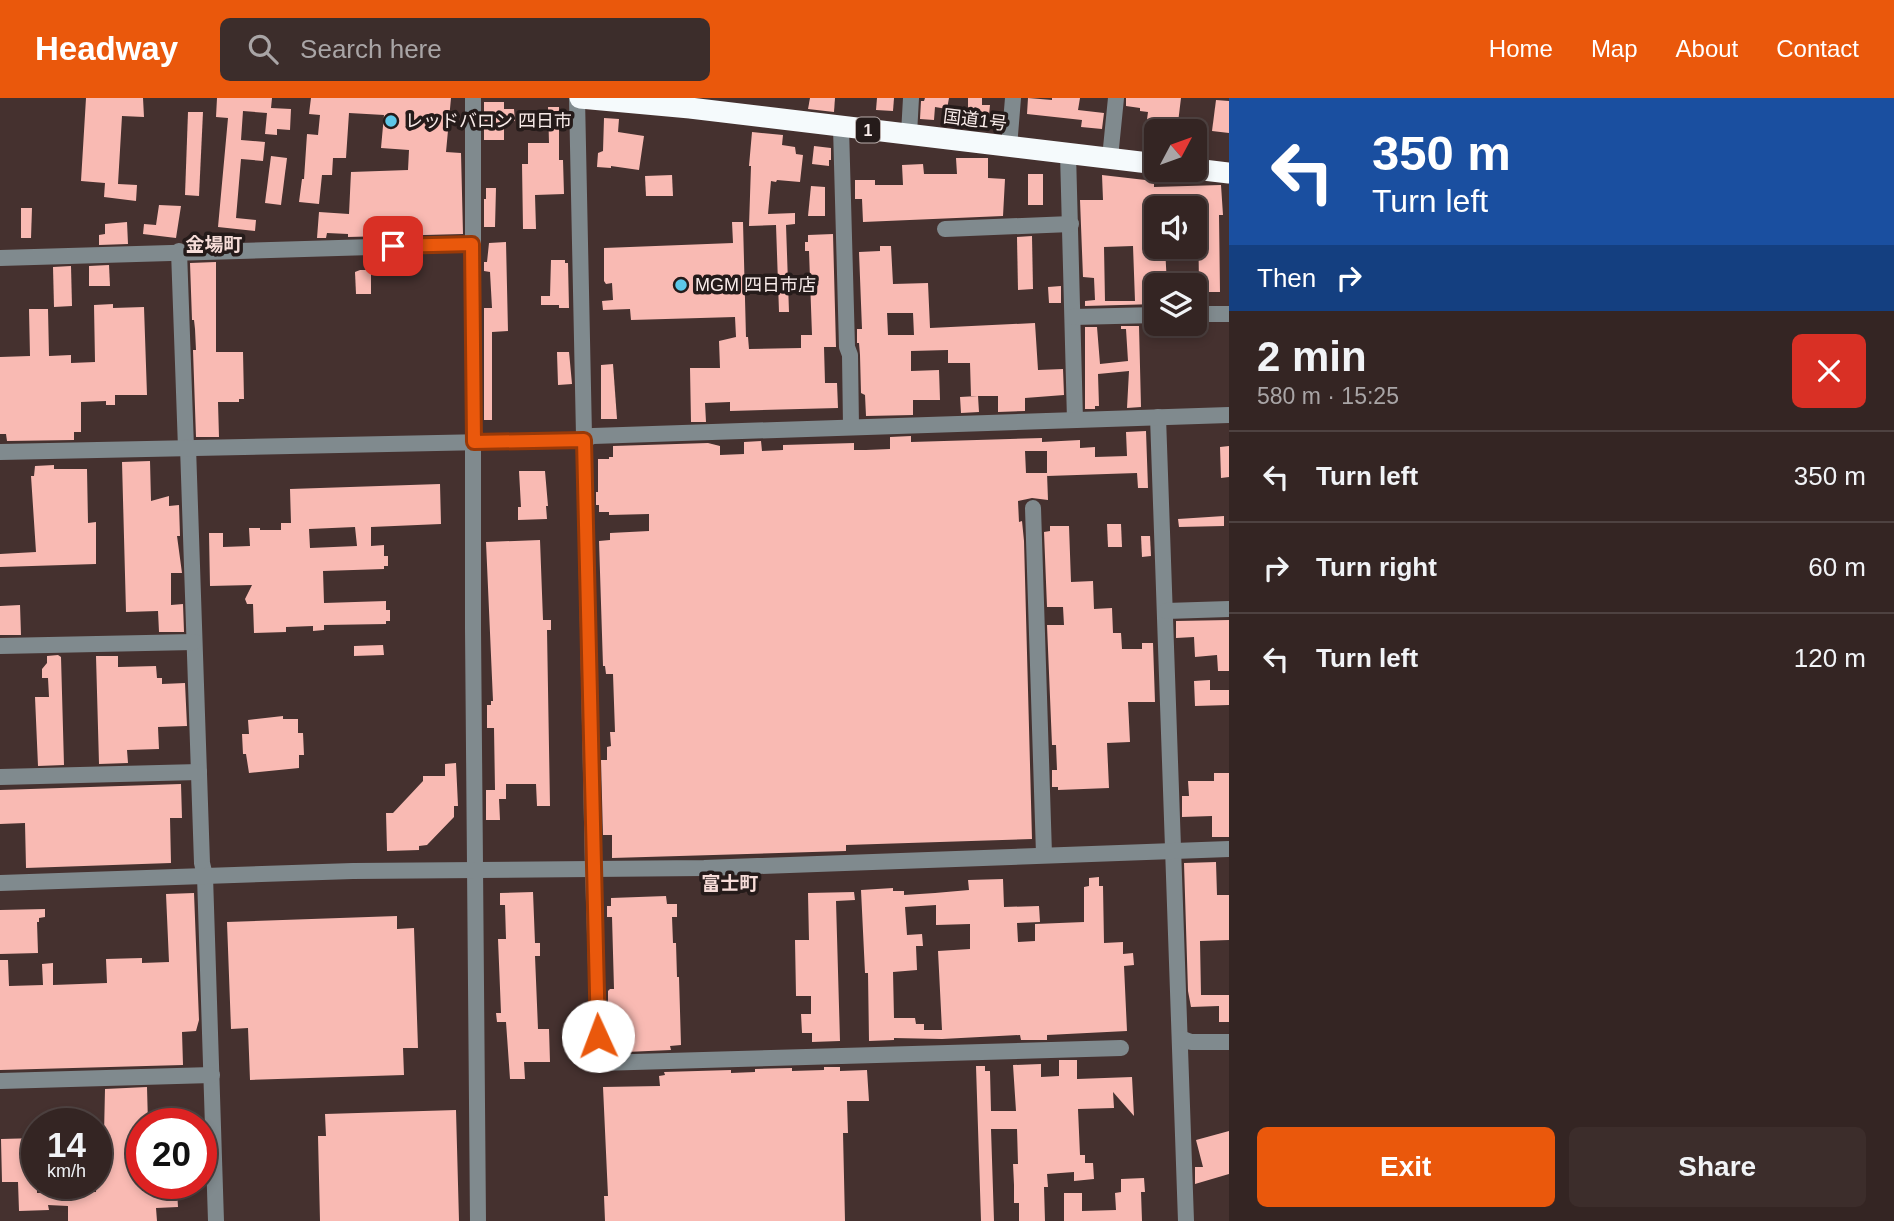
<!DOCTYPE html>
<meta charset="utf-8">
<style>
body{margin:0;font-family:Helvetica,"Noto Sans JP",sans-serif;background:#3c2d2b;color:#f1f3f6;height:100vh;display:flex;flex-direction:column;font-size:26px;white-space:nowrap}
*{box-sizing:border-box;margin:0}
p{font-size:23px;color:#a9a5a6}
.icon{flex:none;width:38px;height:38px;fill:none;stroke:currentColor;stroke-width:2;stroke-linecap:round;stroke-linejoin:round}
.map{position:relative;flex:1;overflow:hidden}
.drawer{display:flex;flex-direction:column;background:#342523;width:665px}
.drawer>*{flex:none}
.hud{background:#1a4fa0;color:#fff;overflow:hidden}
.needle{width:46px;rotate:49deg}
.tools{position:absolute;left:1144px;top:21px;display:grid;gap:14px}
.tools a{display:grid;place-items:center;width:63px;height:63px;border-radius:10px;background:#342523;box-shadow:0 4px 10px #0003,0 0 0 2px #4e4241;font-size:35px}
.speed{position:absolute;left:21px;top:1010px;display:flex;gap:14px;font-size:35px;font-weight:700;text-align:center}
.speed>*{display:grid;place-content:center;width:91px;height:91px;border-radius:50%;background:#342523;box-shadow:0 4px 10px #0003,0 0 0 2px #4e4241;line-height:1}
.speed small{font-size:18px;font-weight:400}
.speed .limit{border:10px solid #d22;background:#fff;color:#111}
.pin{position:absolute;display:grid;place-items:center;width:60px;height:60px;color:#fff;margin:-30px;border-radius:14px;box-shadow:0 4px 10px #0006}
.me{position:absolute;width:77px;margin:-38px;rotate:358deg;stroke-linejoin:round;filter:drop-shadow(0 0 5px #0008)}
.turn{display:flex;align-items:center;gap:24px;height:147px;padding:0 28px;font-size:32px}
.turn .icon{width:91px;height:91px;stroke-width:2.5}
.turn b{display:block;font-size:49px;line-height:60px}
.then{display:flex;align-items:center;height:66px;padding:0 28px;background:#0003;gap:14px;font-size:26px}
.round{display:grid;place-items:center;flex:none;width:74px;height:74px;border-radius:10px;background:#3c2d2b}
.head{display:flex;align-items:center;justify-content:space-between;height:119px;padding:0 28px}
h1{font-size:42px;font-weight:700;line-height:52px}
.cta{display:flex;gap:14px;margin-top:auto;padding:14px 28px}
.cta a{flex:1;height:80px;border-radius:10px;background:#ea580c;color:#fff;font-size:28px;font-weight:700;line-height:80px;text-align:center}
.cta a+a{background:#3c2d2b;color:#f1f3f6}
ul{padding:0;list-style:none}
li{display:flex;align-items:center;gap:21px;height:91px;padding:0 28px;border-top:2px solid #4e4241}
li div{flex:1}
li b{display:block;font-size:26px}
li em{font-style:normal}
header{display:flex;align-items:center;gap:42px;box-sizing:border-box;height:98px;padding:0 35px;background:#ea580c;color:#fff}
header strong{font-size:33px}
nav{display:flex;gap:38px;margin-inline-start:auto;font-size:24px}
.search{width:490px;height:63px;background:#3c2d2b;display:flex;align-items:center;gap:18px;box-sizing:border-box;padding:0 24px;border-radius:10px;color:#a9a5a6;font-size:26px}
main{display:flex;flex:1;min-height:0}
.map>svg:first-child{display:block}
</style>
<header>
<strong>Headway</strong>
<div class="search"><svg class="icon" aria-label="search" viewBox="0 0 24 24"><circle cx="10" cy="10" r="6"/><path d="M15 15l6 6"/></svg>Search here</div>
<nav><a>Home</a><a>Map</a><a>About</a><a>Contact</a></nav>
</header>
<main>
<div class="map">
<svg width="1229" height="1123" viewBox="0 0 1229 1123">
<rect width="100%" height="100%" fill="#45312f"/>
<g fill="#f9bab3" fill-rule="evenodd">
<path d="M86 0H143L144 19 122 18 118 86 137 87 136 103 104 99 105 85 81 83Z"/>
<path d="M217 0H272L271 10 291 11 290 32 277 31V37L265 36 267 15 243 13 241 42 265 44 263 63 241 61 236 120 256 122 255 133 218 129 228 20 216 19Z"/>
<path d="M311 0H451L446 54 461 55 463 136 348 139V136L327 135 326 140H317L319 114 349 116 351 74 408 72 409 52 381 50 384 17 349 15 346 60H333L332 77H322L319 106 299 104 302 81H304L307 36 318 37 320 17 309 16Z"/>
<path d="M810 0H835L834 14 808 11Z"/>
<path d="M877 0H894L893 13 876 12Z"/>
<path d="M925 0H949L947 11 935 9 934 22 920 21 921 3H924Z"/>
<path d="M968 0H982V7H990L989 17 968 15Z"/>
<path d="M1028 0 1052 2V0H1080L1078 12 1104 15 1102 31 1081 29 1082 22 1027 16Z"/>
<path d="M1126 0H1181L1177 33H1157V53L1143 51 1148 14 1140 13V10L1126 8Z"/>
<path d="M1216 2 1229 3V35L1212 33Z"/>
<path d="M484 4H504V11H514L515 23 504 24V42H484Z"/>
<path d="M548 9H559V62H563L564 96 535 97 536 131H523L522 66H528V45H549Z"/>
<path d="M188 14H203L199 98 185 97Z"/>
<path d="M604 20 619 21 618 34 644 38 639 72 611 68V70L597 69 598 55 603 53Z"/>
<path d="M752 34 783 37 782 47 795 49 796 56 803 57 800 84 777 82 776 84 771 83 768 116 795 115V126L786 127 789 214H779L776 127 749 128 751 68H749Z"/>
<path d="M814 48 831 50V62H829V68L812 66Z"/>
<path d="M271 58 287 60 281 107 265 105Z"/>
<path d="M956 60H988V80L1005 81 1003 118 863 124 862 101H855V82H875V87H903L902 67 923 66 924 76H957Z"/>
<rect x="1028" y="76" width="15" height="31"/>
<path d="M672 77 673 98H646L645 78Z"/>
<path d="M1102 77 1154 83V89L1221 87 1223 117H1219L1220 194H1203V187H1199L1198 118H1195V110H1180L1173 104 1155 105 1157 149H1165L1167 187H1157V206L1085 208V203L1095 202 1094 180 1083 179 1080 102H1103ZM1133 148 1135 203H1105L1104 149Z"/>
<path d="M811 88 825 89V118H808Z"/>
<path d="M486 90H496L495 129H484V101H486Z"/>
<path d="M159 107 181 108 176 140 143 136 144 126 156 127Z"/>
<path d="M21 110H32L31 140H21Z"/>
<path d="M127 124 128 146 99 147V137L105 136V126Z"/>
<path d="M732 124H743L746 239H748L749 251 801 250V237H812L809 153H805V144H808V137L833 136 836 249H824L825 285H837L838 310 730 313V304L705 305 706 324H691L690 270H720L719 243 736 239 735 219 631 222 630 211 603 212 602 203 613 202 612 185 606 186 604 183V150L733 145Z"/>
<path d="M1032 138 1033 191 1018 192 1017 139Z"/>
<path d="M506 144 508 233 492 234V322H484V210H492L490 174 484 173V164H487L489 145Z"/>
<path d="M880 148H891L893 186 928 185 930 230 1035 225 1038 272 1063 271 1064 297 1025 300V313L998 314V298H971L970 265H948V252L911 253V273L939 272 940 302H913V317L866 318 865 297 861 295 860 257 859 245H857V231H862L859 154 880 153ZM887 215H913L914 237H888Z"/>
<path d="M551 162H565V165H568L569 210H559V207H541V198H550Z"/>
<path d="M216 164V254H243L244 301H239V304H218L219 339H196L193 252H196L195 231 194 222H192L190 165Z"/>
<path d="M109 167 110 188H89V168Z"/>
<path d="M71 168 72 208 54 209 53 169Z"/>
<path d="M360 172H371V196H356L355 174Z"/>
<path d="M1061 188V205H1049L1048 189Z"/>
<path d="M113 206V210L144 209 147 297H115V307H106V303L81 304V334H74V342L7 343 6 336H0V259L30 258 29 211H48L49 258 71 257V265L95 264 94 207Z"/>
<path d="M1121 228H1139L1141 309 1127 310 1129 273 1098 276 1099 308H1095V311H1085V229H1097L1100 266 1128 263 1126 231H1121Z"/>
<path d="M557 254H569L572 286 558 287Z"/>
<path d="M613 266 617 321H601V267Z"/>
<path d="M978 298 979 314 961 315 960 299Z"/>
<path d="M1146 333 1148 390H1138L1137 375 1047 378V353H1025L1026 375H1047L1048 402 1032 400 1018 403 1019 424 1022 423 1024 443 1032 741 846 747V753L612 760V737H603L601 662H607V649L611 648 610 634H615L613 576H606L605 568H603L599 443 610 442V435L649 433V416L609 417V414H599V407H596V394H598V361H609V359H613V348L708 345 720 348V357L744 356V344L761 343 762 353 783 352V347L854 345V352H866L890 351V339L911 338V344L1042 340V344L1080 342V350L1095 349V359L1127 358 1126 334Z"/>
<path d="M1229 348V379L1221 380 1220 349Z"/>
<path d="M150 363 151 403 169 398V408L179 407 180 438H177L182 475H171V507L183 506 184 534H159L158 513 126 514 122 364Z"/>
<path d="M54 367V371H87L88 425 96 424V466L0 469V456L36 454 31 378H34L35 368Z"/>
<path d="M519 373H545L548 408H546L547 421 518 422V409H521Z"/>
<path d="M440 386 441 426 371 429V448L384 447V458H388V468H384V471L323 473 324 505 386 503V512H390V523H386V526L324 527V532L313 533V528L286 529V534L254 535 253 506H247L245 501 252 487 210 488 209 435H223V449L250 448 249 430H260V432H281V425H291L290 391ZM355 429 357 448 310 450 309 431Z"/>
<path d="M1224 418V428L1179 429 1178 421Z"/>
<path d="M1107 426H1121L1122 449H1108Z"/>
<path d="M1050 428H1069L1071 484 1093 483 1094 511 1112 510 1113 535H1121L1122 551H1142V545H1153L1155 604H1128L1130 644 1107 645 1109 690 1058 692V689H1052V672H1057L1056 647H1052L1047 527H1064L1063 509H1047L1044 434 1050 433Z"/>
<path d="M1141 438H1150L1151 458 1142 459Z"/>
<path d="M540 442 543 522H551V532H547L550 708H537L536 686H506V701H499L500 722H486V692H495L494 630H487V607H491V603H493L486 444Z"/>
<path d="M20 507 21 537H0V508Z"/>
<path d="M1229 522V573H1218L1217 557 1195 559 1194 539 1176 540V523Z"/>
<path d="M383 547 384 557 354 558V548Z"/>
<path d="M58 557 61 559 64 667 38 668 35 599H49L48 580H42V571L47 565V558Z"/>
<path d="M96 558H118V569L156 568 157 580H162V586L185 585 187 628 158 629 159 651 127 652 128 665 99 666Z"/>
<path d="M1210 582V592H1229V607L1195 608 1194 583Z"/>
<path d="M283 618V621H298V635H303L304 657H299V670L249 675 246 656H243L242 636H249L248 622Z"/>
<path d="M456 665 458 708H454V719L427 747 419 748V752L387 753 386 715H393L423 683V678H445V666Z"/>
<path d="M1214 675H1229V739H1212V718L1182 719V698H1189L1188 683H1214Z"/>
<path d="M181 686 182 720H170L171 765 26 770 25 725 0 726V692Z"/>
<path d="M1216 764 1217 797H1229V842L1200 843 1201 897H1229V924H1219V908L1191 909 1188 893 1184 765Z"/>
<path d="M1099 779V788H1103L1104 845 1123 844V856L1133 855 1134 867 1124 868 1127 933 1047 937V942H1021L1020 937 942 941 894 940V942L869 943 868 875H865L861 792 893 790V793H904V797L935 795 969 792 968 782 1003 781 1004 809 1039 808 1040 824 1017 825 1018 844 1035 843V826L1084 824V789L1089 788V780ZM936 807V827L970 826V851L938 853 942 932H924V926H916L915 920H894L893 874 917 872 916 848H923L922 836 907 837 905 809Z"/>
<path d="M533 794 535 845H540V858H535L538 931H549L550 964H524L525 981H510L506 924H497L496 915H501L498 841H506L505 807H500V795Z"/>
<path d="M854 794 855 802 836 803 840 943 812 944V935H802L801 916H811V898H796L795 842H809L808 795Z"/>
<path d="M194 795 199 922 196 933 182 934 183 967 0 972V862H8L9 888 43 887 42 866 53 865V887L107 885 106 861 142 860V865L169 864 166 796Z"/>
<path d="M666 798 667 806H677V819H672L673 845H676L677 879H679L681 947 670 948 671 952 626 954V948H617L615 921 608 922V893L610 891H614L612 819H607V808H611V800Z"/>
<path d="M45 811V819L39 820V824H37L38 855 0 856V812Z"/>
<path d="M397 818V831L414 830 418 950H403L404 977 250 982 248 930 231 931 227 824Z"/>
<path d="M1059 962H1077V981L1132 979 1134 1018 1113 994 1114 1010 1078 1011 1080 1057H1085V1065H1093L1094 1081 1074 1083V1074L1047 1076 1048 1089H1044L1045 1123H1019V1105H1014V1087L1013 1066H1018L1017 1031H991L994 1123H981L976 968H985V973H990L991 1013H1016L1013 967 1041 966V979L1059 978Z"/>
<path d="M824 969H840V973L867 972 869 1003H847L848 1035H843L845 1123H605L604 1098H608L603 989 660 988 659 978 665 977 664 974 731 972V975L755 974V971L792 970V973L824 972Z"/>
<path d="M147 989 148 1026H142V1093H177L178 1109 156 1110 157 1123H68V1108L48 1107 49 1112 19 1113 18 1084H2L1 1041 37 1040V1095L96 1094V1036H104L105 991Z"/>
<path d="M456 1012 459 1123H320L318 1038H326L325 1016Z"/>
<path d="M1229 1033V1076L1195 1086V1069H1203L1196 1042Z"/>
<path d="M1144 1080 1145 1094H1141L1142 1123H1064V1095H1082V1113L1116 1112 1115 1095 1121 1094V1081Z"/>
</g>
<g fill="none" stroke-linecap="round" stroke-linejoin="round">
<g stroke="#808a8e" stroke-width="16">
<path d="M473 0V531L478 1123"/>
<path d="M577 0 593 772 599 965 1121 950"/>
<path d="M841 29 847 249 850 257 851 329"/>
<path d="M909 36 911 0"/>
<path d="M1009 49 1013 0"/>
<path d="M1068 55 1075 322"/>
<path d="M1110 60 1116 0"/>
<path d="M945 131 1071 126"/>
<path d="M179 153 186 350"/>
<path d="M0 160 473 146"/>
<path d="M1195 216H1229"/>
<path d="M1073 219 1157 217"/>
<path d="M1158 319 1186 1123"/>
<path d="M188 349 202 765 205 778 216 1123"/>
<path d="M0 354 584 342 593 338 1229 317"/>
<path d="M1033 410 1044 756"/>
<path d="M1166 513 1229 511"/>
<path d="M0 548 194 544"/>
<path d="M0 679 199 674"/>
<path d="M0 785 353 773 704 770 1229 751"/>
<path d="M1180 940 1191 944H1229"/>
<path d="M0 983 212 977"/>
</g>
<g stroke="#f5fafc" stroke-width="21">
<path d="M580 0 690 10 1157 66"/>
<path d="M1195 71 1229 75"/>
</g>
</g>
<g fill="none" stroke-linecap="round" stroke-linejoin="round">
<g stroke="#983908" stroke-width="18">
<path id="route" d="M393 148 472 146 474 344 584 342 598 938"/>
</g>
<use href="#route" stroke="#ea580c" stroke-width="12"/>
</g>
<g fill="#5dc7e8" stroke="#251b1a" stroke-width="2.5">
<circle cx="391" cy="23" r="7"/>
<circle cx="681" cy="187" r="7"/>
</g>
<g text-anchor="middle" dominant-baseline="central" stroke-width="7" stroke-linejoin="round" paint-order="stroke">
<rect fill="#251b1a" stroke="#b9adab" stroke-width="2" x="856" y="19.5" width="24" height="25" rx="5"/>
<g font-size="16" font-weight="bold" fill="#f8ebe9">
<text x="868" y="32">1</text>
</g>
<g font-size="18" fill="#f8ebe9" stroke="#251b1a">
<text transform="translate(975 22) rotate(7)">国道1号</text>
</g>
<g font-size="18" fill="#f8ebe9" stroke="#251b1a" text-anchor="start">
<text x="405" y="23">レッドバロン 四日市</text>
<text x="695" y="187">MGM 四日市店</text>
</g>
<g font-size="19" font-weight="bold" fill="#f6dcd8" stroke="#251b1a">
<text x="214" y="146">金場町</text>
<text x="730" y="785">富士町</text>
</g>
</g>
</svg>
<div class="tools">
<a><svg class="needle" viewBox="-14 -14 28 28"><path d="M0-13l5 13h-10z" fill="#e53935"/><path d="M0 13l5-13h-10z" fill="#a9a5a6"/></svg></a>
<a><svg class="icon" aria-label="sound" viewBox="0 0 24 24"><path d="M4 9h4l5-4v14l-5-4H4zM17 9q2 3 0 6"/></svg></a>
<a><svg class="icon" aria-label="layers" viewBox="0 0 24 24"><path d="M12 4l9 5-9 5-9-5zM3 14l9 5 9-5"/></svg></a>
</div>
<div class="speed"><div>14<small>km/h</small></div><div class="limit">20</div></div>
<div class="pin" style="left:393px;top:148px;background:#d93025"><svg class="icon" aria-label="arrive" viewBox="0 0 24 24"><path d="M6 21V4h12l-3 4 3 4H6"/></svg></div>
<svg class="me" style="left:598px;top:938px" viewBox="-20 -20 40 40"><circle r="19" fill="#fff"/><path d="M0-13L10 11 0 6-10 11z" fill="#ea580c"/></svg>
</div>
<section class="drawer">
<div class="hud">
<div class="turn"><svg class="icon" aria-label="left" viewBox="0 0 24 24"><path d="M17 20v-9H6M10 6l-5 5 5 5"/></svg><div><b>350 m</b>Turn left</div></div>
<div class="then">Then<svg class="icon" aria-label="right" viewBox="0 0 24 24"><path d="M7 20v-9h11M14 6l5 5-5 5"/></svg></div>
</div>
<div class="head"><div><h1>2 min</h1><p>580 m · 15:25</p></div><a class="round" style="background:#d93025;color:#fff"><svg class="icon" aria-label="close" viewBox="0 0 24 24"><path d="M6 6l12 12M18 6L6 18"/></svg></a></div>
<ul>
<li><svg class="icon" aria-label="left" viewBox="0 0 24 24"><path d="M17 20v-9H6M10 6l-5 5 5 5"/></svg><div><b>Turn left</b></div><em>350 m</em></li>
<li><svg class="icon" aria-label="right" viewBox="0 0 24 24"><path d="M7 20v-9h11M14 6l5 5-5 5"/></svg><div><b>Turn right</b></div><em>60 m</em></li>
<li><svg class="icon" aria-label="left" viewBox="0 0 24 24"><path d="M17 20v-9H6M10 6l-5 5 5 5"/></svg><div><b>Turn left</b></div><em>120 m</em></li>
</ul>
<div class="cta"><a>Exit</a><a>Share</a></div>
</section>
</main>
